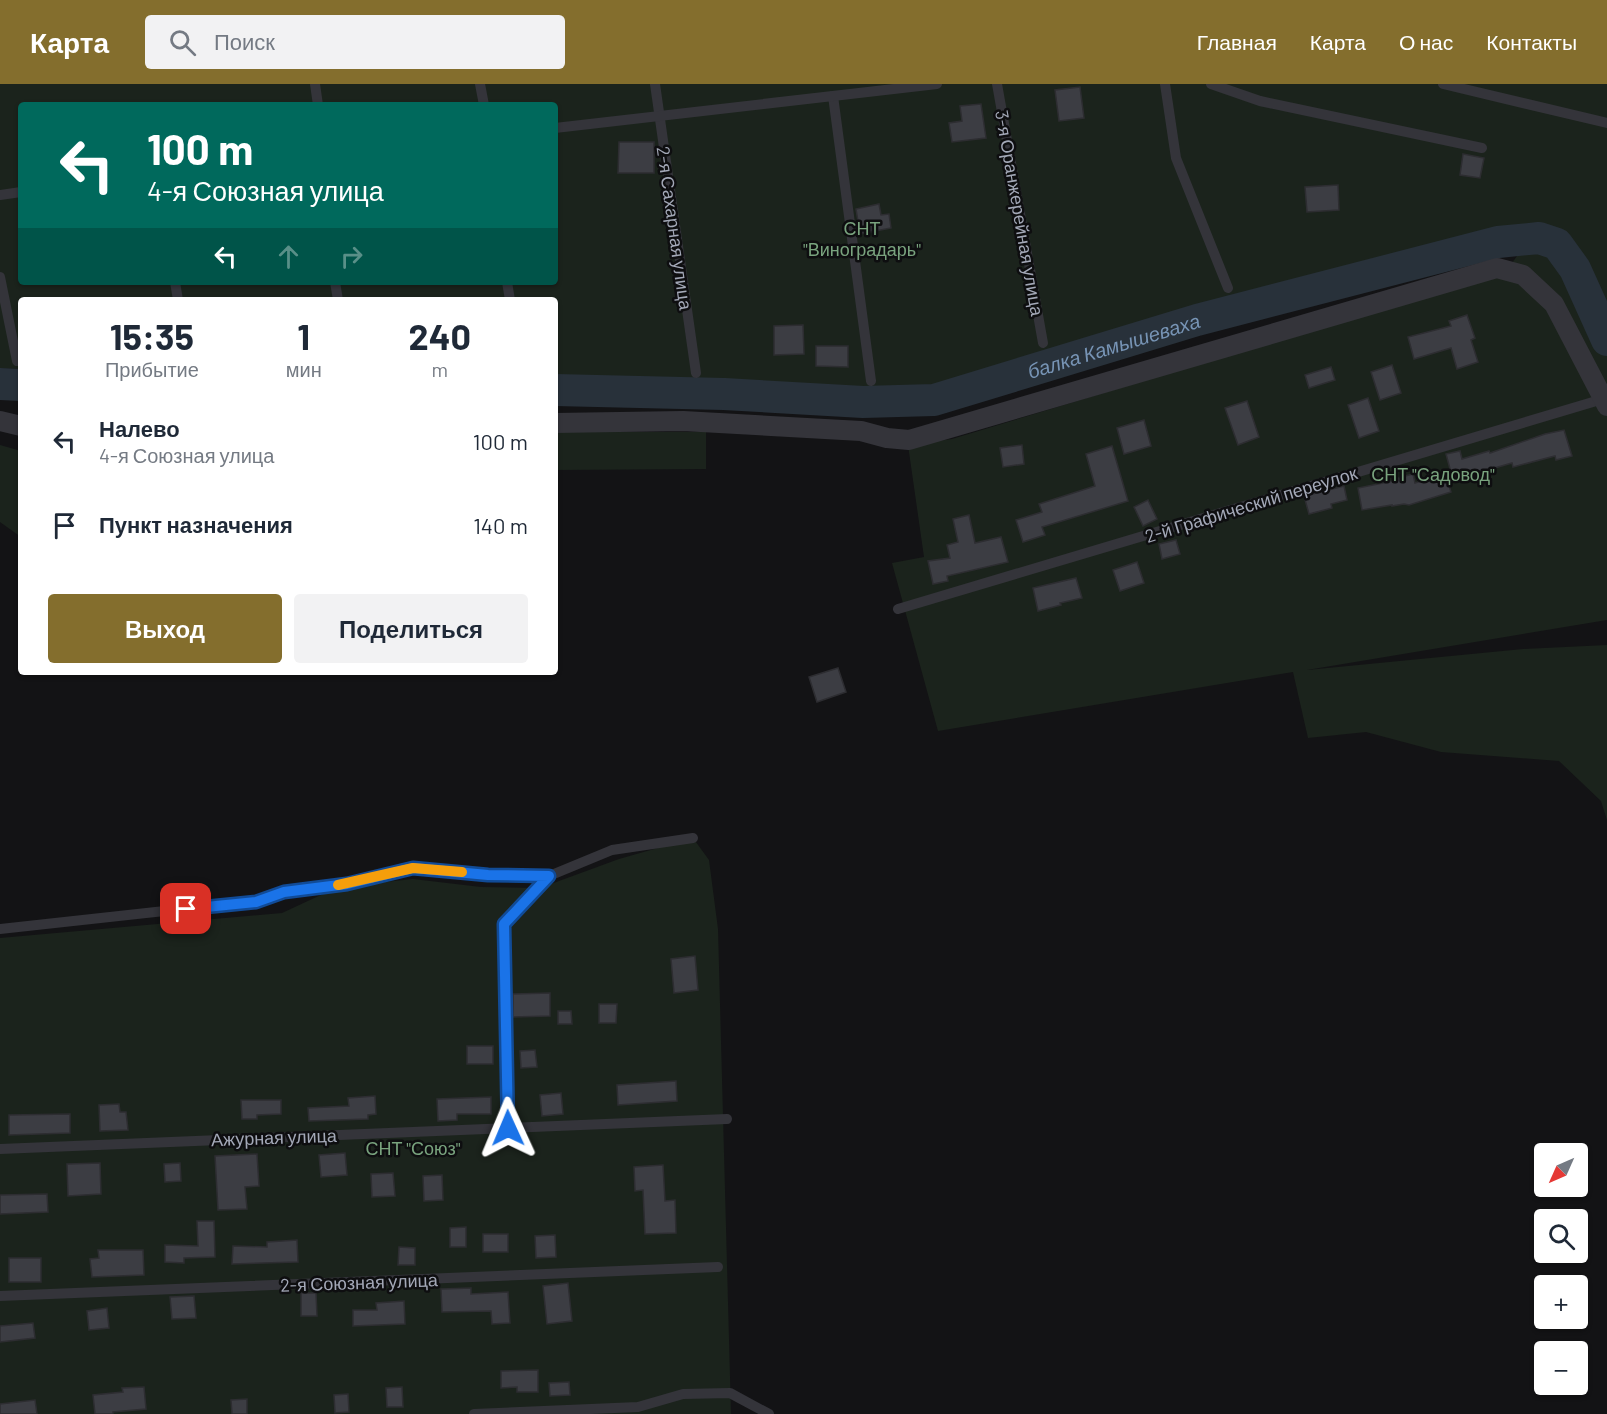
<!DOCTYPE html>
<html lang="ru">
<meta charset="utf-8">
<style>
body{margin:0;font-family:Barlow,sans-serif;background:#f2f2f3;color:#1f2937;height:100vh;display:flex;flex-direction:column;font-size:22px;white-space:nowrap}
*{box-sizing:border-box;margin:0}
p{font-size:20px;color:#747a83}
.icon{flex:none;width:33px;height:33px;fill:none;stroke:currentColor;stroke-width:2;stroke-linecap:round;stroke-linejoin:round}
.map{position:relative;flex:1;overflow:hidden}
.panel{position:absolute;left:18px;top:213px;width:540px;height:378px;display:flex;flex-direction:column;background:#fff;border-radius:6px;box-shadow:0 2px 4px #0004}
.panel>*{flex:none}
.banner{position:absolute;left:18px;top:18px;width:540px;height:183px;border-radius:6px;box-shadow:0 2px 4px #0004;background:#00695c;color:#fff;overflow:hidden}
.needle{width:39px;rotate:225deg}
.buttons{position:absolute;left:1534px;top:1059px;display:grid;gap:12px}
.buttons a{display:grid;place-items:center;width:54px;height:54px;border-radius:6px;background:#fff;box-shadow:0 2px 4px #0004;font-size:30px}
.pin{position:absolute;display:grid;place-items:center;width:51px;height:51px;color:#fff;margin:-26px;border-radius:12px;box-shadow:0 3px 9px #0006}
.me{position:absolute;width:66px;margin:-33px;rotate:359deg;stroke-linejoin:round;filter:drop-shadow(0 0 4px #0008)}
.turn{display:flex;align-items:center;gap:21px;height:126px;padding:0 30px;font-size:27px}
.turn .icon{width:78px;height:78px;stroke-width:2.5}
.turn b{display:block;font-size:42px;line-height:51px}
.lanes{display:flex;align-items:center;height:57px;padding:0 30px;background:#0003;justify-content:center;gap:30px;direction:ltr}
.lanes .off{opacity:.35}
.eta{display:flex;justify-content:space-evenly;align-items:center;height:102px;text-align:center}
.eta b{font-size:36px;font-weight:700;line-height:42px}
.cta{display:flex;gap:12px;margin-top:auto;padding:12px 30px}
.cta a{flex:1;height:69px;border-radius:6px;background:#846e2d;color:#fff;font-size:24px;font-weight:700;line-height:69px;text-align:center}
.cta a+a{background:#f2f2f3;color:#1f2937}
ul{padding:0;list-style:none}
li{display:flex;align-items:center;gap:18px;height:84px;padding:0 30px}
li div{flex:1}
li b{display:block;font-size:22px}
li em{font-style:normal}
header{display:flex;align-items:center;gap:36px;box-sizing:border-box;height:84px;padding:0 30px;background:#846e2d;color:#fff}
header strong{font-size:28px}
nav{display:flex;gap:33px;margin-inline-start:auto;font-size:21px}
.search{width:420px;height:54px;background:#f2f2f3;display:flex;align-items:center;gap:15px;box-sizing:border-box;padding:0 21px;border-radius:6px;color:#747a83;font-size:22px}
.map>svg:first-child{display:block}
</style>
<header>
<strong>Карта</strong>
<div class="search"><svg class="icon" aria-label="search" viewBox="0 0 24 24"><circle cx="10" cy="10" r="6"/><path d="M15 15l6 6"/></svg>Поиск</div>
<nav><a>Главная</a><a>Карта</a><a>О нас</a><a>Контакты</a></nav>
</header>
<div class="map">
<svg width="1607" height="1330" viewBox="0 0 1607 1330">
<rect width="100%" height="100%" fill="#131315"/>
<g fill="#1b231c" fill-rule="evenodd">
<path d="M0 0H1607V536L1307 586 1523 565 1607 561V736L1601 717 1559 677 1441 668 1366 648 1308 654 1293 588 938 647 892 479 924 473 908 361 952 355 1506 187 1534 149 933 304 861 310 555 301V216H21V285L0 284ZM21 21H555V198H21Z"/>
<path d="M555 348H706V385L555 386Z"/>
<path d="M0 361 21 367V453L0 438Z"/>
<path d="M693 754 709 776 718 845 731 1330H0V854L282 829 338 803 413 795 481 803 540 804 619 775Z"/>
</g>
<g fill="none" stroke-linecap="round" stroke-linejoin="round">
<g stroke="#28313a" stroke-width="32">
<path d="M0 300 21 301"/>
<path id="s1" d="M555 306 724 310 863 318 934 316 1197 236 1498 158 1539 154 1557 160 1575 185 1607 256"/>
</g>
</g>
<g fill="#3c3d43" stroke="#2d2d31" stroke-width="1.5">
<path d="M1080 3 1084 34 1059 37 1055 6Z"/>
<path d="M981 20 986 54 952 58 949 39 962 37 960 22Z"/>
<path d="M619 58H654V89H618Z"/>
<path d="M1463 70 1484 74 1480 94 1460 91Z"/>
<path d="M1338 101 1339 126 1307 128 1305 103Z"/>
<path d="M879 120 881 131 889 130 891 144 860 150 856 125Z"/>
<path d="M1467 231 1475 254 1471 256 1478 278 1457 285 1451 264 1414 275 1408 253 1451 242 1449 237Z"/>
<path d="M803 241 804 270 774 271V242Z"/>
<path d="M816 262H848V283L816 282Z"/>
<path d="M1392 281 1401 309 1380 316 1371 288Z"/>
<path d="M1331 283 1335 296 1309 304 1305 291Z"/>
<path d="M1368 314 1379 347 1359 354 1348 321Z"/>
<path d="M1247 317 1259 353 1238 361 1225 324Z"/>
<path d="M1144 336 1151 362 1124 370 1117 344Z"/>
<path d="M1564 346 1572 372 1556 376 1555 372 1513 383 1512 379 1453 396 1446 370 1460 367 1462 375 1489 367 1490 369 1545 350Z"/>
<path d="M1022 361 1024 380 1003 383 1000 364Z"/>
<path d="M1112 362 1128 417 1042 443 1045 451 1023 458 1016 436 1042 428 1039 420 1095 402 1086 370Z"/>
<path d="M1445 389 1451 408 1409 421 1404 420 1392 422V421L1362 426 1358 404 1398 396 1397 394 1413 390 1415 399Z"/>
<path d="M1344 402 1347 416 1331 420 1332 424 1309 430 1304 412Z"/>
<path d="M1148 416 1157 435 1143 442 1134 423Z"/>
<path d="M969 431 975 459 1001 453 1008 478 947 492 948 497 933 500 928 477 950 474 947 461 958 458 953 435Z"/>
<path d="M1176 456 1180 470 1162 475 1159 460Z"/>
<path d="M1137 478 1144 499 1120 507 1113 486Z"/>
<path d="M1076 494 1082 514 1060 519 1061 521 1038 527 1033 504Z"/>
<path d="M838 584 846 608 817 618 809 593Z"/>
<path d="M695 872 698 906 674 909 671 875Z"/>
<path d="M550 909V932L513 933V910Z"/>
<path d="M599 920H617L616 939H599Z"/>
<path d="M558 927H571L572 940H558Z"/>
<rect x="467" y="962" width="26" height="18"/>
<path d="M535 966 537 983 521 984 520 967Z"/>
<path d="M676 997 677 1017 618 1021 617 1001Z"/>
<path d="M561 1009 563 1030 542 1032 540 1011Z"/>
<path d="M375 1012 376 1030 368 1031V1035L309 1037 308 1024 349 1022 348 1014Z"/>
<path d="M491 1013V1030H457V1036L438 1037 437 1015Z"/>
<path d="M241 1016H281V1030L257 1031V1035H242Z"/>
<path d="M119 1020 120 1028H126L128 1046 100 1047 99 1021Z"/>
<path d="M70 1030V1049L9 1051V1031Z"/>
<path d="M345 1069 347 1091 321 1093 319 1071Z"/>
<path d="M257 1070 259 1102 245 1103 247 1125 218 1126 215 1072Z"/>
<path d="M100 1079 101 1110 68 1112 67 1080Z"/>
<path d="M180 1079 181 1097 165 1098 164 1080Z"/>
<path d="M663 1081 665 1117 675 1116 676 1149 645 1150 643 1106 635 1107 634 1083Z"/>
<path d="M393 1089 395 1112 372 1113 371 1090Z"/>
<path d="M442 1091 443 1116 424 1117 423 1092Z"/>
<path d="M47 1110 48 1128 0 1130V1111Z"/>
<path d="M197 1137H214L215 1173 184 1174V1179L165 1178V1161L198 1162Z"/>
<path d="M466 1143V1163H450V1144Z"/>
<rect x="483" y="1150" width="25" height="18"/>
<path d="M555 1151 556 1173 536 1174 535 1152Z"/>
<path d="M297 1156 298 1178 232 1180 233 1162 267 1163V1158Z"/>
<path d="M399 1163 415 1164V1181H398Z"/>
<path d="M98 1166H143L144 1191 92 1193 90 1175 99 1174Z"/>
<rect x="9" y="1174" width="32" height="24"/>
<path d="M568 1199 572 1237 547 1240 543 1202Z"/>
<path d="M471 1204V1210L508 1208 510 1239 492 1240 491 1227 442 1228 441 1205Z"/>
<path d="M301 1209H316L317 1232H301Z"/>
<path d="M194 1212 196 1234 172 1235 170 1213Z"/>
<path d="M404 1217 405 1240 353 1242V1226H377L376 1219Z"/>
<path d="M107 1224 109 1244 89 1246 87 1227Z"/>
<path d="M33 1239 35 1254 0 1258V1242Z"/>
<path d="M538 1286V1308H517V1303L501 1304V1287Z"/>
<path d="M569 1298 570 1311 550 1312 549 1299Z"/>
<path d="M144 1303 146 1325 113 1328V1330H95L93 1311 123 1308 122 1304Z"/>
<path d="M402 1303 403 1323H387L386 1304Z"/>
<path d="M348 1310 349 1328 335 1329 334 1311Z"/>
<path d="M247 1315V1330H232L231 1316Z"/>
<path d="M35 1316 37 1330H0V1320Z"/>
</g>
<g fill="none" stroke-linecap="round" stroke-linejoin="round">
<g stroke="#34343a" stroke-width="10">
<path d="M315 0 318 21"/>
<path d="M480 0 484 21"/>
<path d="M655 0 696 289"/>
<path d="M997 0 1043 259"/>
<path d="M1165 0 1176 74 1228 204"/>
<path d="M1211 0 1260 17 1482 64"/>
<path d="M1443 0 1607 39"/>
<path d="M833 12 871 297"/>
<path d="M555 44 937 0"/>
<path d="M0 111 21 108"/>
<path d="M0 193 17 277"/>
<path d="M175 198 178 216"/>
<path d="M335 198 338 216"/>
<path d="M507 198 510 216"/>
<path d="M898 525 1603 315"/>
<path d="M0 845 256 817 284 808 347 800 413 784 488 791 549 792 612 766 693 754"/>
<path d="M508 1044 504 840 549 792"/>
<path d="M0 1065 727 1035"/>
<path d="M0 1212 718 1183"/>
<path d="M474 1330 638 1323 683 1310 730 1309 769 1330"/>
</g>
<g stroke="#34343a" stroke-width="20">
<path d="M0 337 21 342"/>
<path d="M555 339 683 337 861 347 887 354 909 356 1497 184 1523 191 1554 220 1607 322"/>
</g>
</g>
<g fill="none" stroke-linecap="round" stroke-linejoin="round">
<g stroke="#114b97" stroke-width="15">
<path id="route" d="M186 825 256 818 284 808 347 800 413 784 488 791 549 792 504 840 508 1044"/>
</g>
<use href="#route" stroke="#1a73e8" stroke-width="10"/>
<path stroke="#f59e0b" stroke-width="10" d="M338 801 413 784 462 788"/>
</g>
<g text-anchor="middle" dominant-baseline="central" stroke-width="5" stroke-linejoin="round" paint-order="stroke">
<g font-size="18" fill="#a3a8b7" stroke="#0e0e10">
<text transform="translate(1020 129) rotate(80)">3-я Оранжерейная улица</text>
<text transform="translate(675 144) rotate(82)">2-я Сахарная улица</text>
<text transform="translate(1251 420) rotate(-17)">2-й Графический переулок</text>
<text transform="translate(274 1053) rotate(-2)">Ажурная улица</text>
<text transform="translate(359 1198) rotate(-2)">2-я Союзная улица</text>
</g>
<g font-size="18" fill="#79a37e" stroke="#0e0e10">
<text x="862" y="144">СНТ<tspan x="862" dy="21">"Виноградарь"</tspan></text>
<text x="1433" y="390">СНТ "Садовод"</text>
<text x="413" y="1064">СНТ "Союз"</text>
</g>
<g font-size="20" font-style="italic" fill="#7794b5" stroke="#0e0e10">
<text stroke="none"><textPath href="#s1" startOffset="567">балка Камышеваха</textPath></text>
</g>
</g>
</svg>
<div class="buttons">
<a><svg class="needle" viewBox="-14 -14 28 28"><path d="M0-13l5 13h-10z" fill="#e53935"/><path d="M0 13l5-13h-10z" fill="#747a83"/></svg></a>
<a><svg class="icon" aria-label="search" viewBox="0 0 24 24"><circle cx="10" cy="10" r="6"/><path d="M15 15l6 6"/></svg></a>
<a>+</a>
<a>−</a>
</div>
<div class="pin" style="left:186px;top:825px;background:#d93025"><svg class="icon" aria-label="arrive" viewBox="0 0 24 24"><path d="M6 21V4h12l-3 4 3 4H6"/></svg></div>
<svg class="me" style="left:508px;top:1044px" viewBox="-20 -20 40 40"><path d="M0-17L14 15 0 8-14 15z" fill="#1a73e8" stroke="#fff" stroke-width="4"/></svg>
<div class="banner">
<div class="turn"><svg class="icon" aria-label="left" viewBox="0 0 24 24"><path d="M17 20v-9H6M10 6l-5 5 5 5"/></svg><div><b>100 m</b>4-я Союзная улица</div></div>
<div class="lanes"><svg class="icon" aria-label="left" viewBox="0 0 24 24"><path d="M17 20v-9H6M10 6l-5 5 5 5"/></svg><svg class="icon off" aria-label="ahead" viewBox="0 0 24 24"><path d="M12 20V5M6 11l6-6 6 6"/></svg><svg class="icon off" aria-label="right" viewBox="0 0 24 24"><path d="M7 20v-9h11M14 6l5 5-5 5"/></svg></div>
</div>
<section class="panel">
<div class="eta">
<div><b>15:35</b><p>Прибытие</p></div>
<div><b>1</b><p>мин</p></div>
<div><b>240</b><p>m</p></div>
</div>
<ul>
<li><svg class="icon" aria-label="left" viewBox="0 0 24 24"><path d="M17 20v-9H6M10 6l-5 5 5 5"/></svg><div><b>Налево</b><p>4-я Союзная улица</p></div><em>100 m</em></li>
<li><svg class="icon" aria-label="arrive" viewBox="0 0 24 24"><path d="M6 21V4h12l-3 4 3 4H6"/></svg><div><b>Пункт назначения</b></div><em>140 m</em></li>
</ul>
<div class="cta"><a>Выход</a><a>Поделиться</a></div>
</section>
</div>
